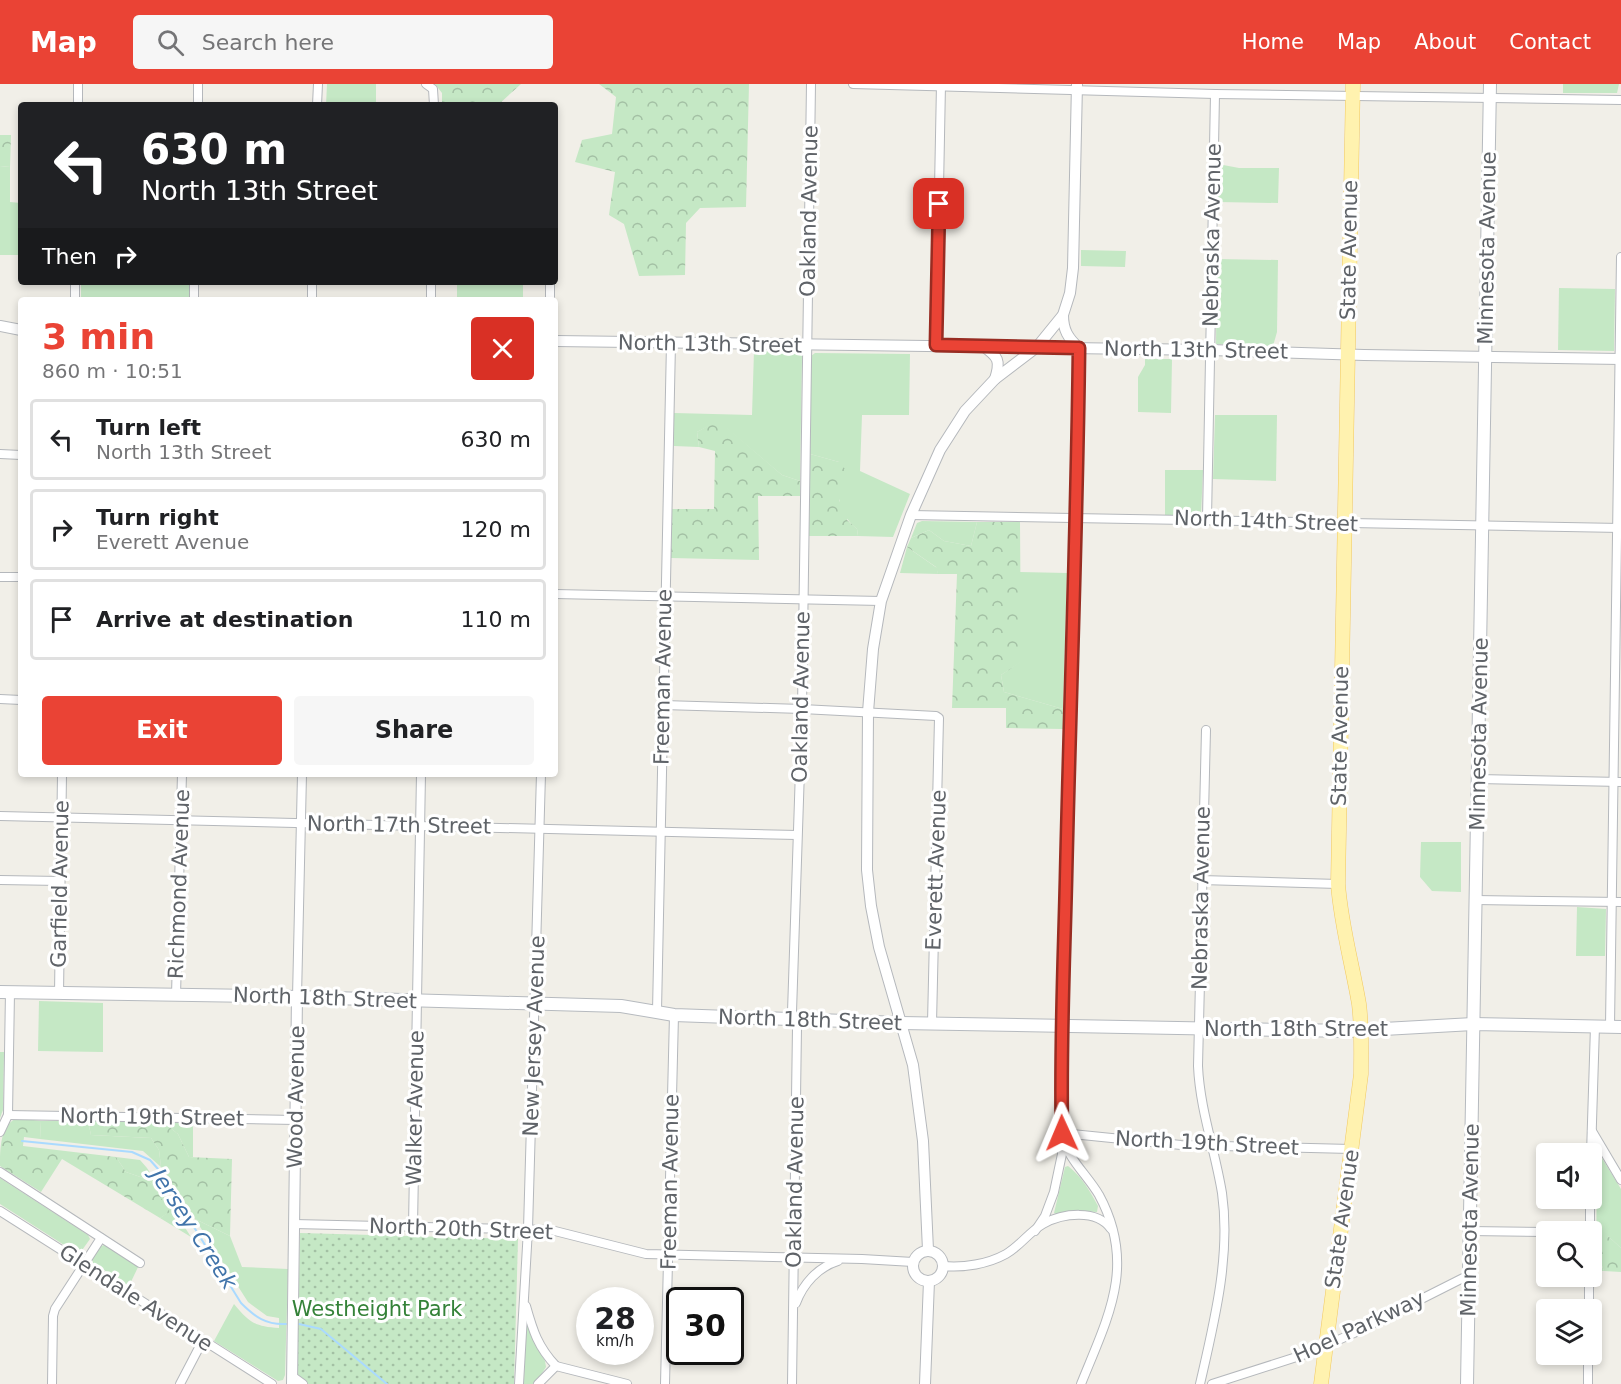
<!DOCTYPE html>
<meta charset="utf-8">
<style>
body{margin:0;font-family:"DejaVu Sans",sans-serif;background:#f6f6f6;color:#202124;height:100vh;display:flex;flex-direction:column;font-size:22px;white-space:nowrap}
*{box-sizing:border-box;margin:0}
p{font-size:20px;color:#757577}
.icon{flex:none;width:33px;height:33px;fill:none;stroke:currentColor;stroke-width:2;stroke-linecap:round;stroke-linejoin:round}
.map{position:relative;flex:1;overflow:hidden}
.drawer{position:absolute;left:18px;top:213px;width:540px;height:480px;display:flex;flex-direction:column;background:#fff;border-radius:6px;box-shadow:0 3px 9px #0003}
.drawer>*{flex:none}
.hud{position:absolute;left:18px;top:18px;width:540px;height:183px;border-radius:6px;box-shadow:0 3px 9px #0003;background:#202124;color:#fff;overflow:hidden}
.buttons{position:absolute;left:1536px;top:1059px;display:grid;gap:12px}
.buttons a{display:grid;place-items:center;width:66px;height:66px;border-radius:6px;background:#fff;box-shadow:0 3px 9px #0003;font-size:30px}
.speed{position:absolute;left:576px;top:1203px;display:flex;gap:12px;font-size:30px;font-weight:700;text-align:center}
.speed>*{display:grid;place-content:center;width:78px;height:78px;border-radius:50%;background:#fff;box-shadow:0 3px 9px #0003;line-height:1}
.speed small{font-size:15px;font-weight:400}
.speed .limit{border:3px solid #111;border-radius:9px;background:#fff;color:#111}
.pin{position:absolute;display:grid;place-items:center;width:51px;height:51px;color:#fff;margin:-26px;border-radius:12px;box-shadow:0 3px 9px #0006}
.me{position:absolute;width:66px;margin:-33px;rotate:359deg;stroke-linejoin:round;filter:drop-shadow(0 0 4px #0008)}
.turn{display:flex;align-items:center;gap:21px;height:126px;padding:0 24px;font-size:27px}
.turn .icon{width:78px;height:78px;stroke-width:2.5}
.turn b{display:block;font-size:42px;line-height:51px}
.then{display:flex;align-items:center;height:57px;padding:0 24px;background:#0003;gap:12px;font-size:22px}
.round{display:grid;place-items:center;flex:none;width:63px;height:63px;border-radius:6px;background:#f6f6f6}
.head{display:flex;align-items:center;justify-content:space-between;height:102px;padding:0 24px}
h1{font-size:36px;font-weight:600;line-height:45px;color:#ea4335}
.primary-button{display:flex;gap:12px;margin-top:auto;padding:12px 24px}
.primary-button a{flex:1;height:69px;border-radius:6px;background:#ea4335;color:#fff;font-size:24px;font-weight:600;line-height:69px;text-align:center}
.primary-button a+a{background:#f6f6f6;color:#202124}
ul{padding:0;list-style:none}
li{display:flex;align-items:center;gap:18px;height:81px;margin:0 12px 9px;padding:0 12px;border:3px solid #e0e0e0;border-radius:6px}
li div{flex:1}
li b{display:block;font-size:22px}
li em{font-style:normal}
header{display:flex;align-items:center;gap:36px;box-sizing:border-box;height:84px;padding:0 30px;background:#ea4335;color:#fff}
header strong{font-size:28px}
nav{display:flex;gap:33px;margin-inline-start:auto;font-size:21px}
.search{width:420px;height:54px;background:#f6f6f6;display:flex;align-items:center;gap:15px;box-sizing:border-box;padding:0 21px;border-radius:6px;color:#757577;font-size:22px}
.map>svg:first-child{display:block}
</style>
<header>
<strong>Map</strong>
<div class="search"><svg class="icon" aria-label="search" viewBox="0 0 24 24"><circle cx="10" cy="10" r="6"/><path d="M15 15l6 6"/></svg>Search here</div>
<nav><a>Home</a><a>Map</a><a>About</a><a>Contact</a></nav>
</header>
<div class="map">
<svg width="1621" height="1300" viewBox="0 0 1621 1300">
<defs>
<pattern id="forest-crowns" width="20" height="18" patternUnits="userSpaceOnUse" patternTransform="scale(1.5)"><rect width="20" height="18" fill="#c5e8c5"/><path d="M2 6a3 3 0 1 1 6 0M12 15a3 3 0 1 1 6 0" fill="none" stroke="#a3c0a4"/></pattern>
<pattern id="park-dots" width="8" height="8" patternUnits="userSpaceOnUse" patternTransform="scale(1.5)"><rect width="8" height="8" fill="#c5e8c5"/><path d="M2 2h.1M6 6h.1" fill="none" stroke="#a3c0a4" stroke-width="1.8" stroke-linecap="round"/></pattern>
</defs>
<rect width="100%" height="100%" fill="#f1efe8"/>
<g fill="#c5e8c5">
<path d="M327 0H376V21H326Z"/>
<path d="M1563 0H1619L1617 9H1563Z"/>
<path d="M1218 80 1239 84H1279L1278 119 1218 118Z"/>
<path d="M0 82 10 83V118L21 119V171H0Z"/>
<path d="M1081 166 1126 167 1125 183 1081 182Z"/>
<path d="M1217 175 1278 176 1277 248 1273 262 1216 260Z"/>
<rect x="81" y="198" width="108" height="18"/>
<rect x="457" y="198" width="66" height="18"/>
<path d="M1559 204 1615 205 1614 267 1558 266Z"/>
<path d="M754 267 800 269 802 272 800 397 782 391 718 337 697 348 699 363 674 362V329L752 331Z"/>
<path d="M815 269 910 270 909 331H862L860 387 910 410 893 453 858 452 857 445C834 426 838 406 839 378L810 370 811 272Z"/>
<path d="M1145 275H1172L1171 329 1138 328V293L1145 281Z"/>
<path d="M1215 331H1277L1276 397 1213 395Z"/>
<path d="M1165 386H1203L1201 431 1165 432Z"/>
<path d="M922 437 977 438 971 462 944 457 929 446 911 454 917 439Z"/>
<path d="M907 463 937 484 938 490 900 489Z"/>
<path d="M1020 488 1067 489 1063 625 1004 608 1001 591 1020 578Z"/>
<path d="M1421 758H1461V808L1432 807 1420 793Z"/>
<path d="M1577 823 1606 825 1605 872H1576Z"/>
<path d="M39 917 103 919V968L38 967Z"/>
<path d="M0 968H4L3 1026 0 1034Z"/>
<path d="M41 1037H88L91 1051 151 1054 159 1066 161 1083 143 1067 40 1055Z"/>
<path d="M163 1038H193V1073H189L178 1050Z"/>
<path d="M1600 1071 1621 1105V1164L1608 1152 1599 1174 1604 1187H1596L1597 1072Z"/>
<path d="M116 1073 140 1076 147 1084 191 1153 160 1134 169 1128 149 1096 126 1088Z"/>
<path d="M1068 1082C1082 1093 1090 1107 1098 1122L1097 1128 1077 1127 1058 1131 1054 1129 1065 1083Z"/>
<path d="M0 1094 88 1151 90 1155 80 1169 75 1168 0 1120Z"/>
<path d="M195 1135 230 1152 242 1183 288 1185 285 1291 283 1296 278 1297 214 1257 234 1220C249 1238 255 1243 279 1244V1234L267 1232 248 1218Z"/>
<path d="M104 1161 139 1181 129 1202 93 1179 92 1175 99 1163Z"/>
<path d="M528 1239 533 1255 545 1277 546 1283 535 1300H524L525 1240Z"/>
</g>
<g fill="url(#forest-crowns)">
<path d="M435 0H521L498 21H442V9Z"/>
<path d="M599 0H749L746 123 700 124 686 139 685 191 639 192 624 140 609 131 615 88 575 78 582 56 612 50 616 13Z"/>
<path d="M0 51H11L10 83 0 82Z"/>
<path d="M718 336 782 391 800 397V412H758L759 476 671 474 672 425H714L715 367 699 363 697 348Z"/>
<path d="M810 370 839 378 852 393 850 403H839V417L850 425 847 436 857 445 858 452H809Z"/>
<path d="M977 438H1020L1021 578 1001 591 1004 608 1063 625V645L1006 644V624H952L957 490H938L936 483 907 463 911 454 929 446 944 457 971 462Z"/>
<path d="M17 1034 41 1037 40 1055 24 1053 23 1062 116 1073 126 1088 149 1096 170 1128 160 1134 62 1075 41 1108 0 1082C0 1065 0 1041 17 1034Z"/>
<path d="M88 1037 163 1038 178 1050 189 1073 232 1075 230 1152 195 1135 161 1083 159 1066 151 1054 91 1051Z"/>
<path d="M1608 1152 1621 1164V1188L1604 1187 1599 1174V1154Z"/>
</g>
<path fill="url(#park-dots)" d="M300 1149 518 1155 514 1300H308L299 1293 297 1287Z"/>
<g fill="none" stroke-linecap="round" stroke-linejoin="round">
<g stroke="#aadaff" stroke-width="2">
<path d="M22 1057 132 1068 150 1076 158 1085 241 1219C255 1233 266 1241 286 1240"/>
<path d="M299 1240 321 1245 387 1300"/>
</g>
<g stroke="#b5b8bc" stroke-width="10">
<g id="minor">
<path d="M426 0 433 5 434 21"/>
<path d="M853 0 1215 10 1621 16"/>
<path d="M78 21V0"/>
<path d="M198 21V0"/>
<path d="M317 21 318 0"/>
<path d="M312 198V216"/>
<path d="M550 198V216"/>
<path d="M75 216V198"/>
<path d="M194 216V198"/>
<path d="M431 216V198"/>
<path d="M936 261 941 0"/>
<path d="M0 370 21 371"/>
<path d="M911 431 1621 444"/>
<path d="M1207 435 1215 10"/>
<path d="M0 493H21"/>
<path d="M555 510 881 517"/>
<path d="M0 615 21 616"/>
<path d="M663 621 802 625 936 632 939 634 932 939"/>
<path d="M1478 695 1621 698"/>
<path d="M0 732 797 751"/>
<path d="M0 796 60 797"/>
<path d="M1201 796 1338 800"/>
<path d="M1475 816 1621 818"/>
<path d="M59 910 62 690"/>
<path d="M176 911 182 690"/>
<path d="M297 913 302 690"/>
<path d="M657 927 671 259"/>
<path d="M1610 942 1621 173"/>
<path d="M8 1031 296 1036"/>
<path d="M1592 1047 1621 1096"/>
<path d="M0 1048 8 1031 10 908"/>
<path d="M1591 1070 1595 942"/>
<path d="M0 1088 140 1179"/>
<path d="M0 1127 272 1300"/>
<path d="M294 1140 551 1146 646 1170 862 1175 913 1178"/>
<path d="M413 1142 421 690"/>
<path d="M1035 1147 1045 1132 1054 1108 1062 1070V933L1070 611 1077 423 1079 264"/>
<path d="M1469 1147 1546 1148"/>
<path d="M1590 1148V1114"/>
<path d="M943 1182C964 1184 988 1180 1006 1170 1020 1162 1029 1148 1043 1140 1063 1129 1097 1125 1111 1145"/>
<path d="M796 1219C803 1200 818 1183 838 1177"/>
<path d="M526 1222C533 1247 538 1263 556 1282"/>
<path d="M1589 1226V1192"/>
<path d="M556 1282 627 1300"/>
<path d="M292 1292 303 1300"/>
<path d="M52 1300 53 1232 55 1225 101 1154"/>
<path d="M180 1300 203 1256"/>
<path d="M519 1300 528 1145 541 690"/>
<path d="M538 1300 556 1282"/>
<path d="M665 1300 674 931"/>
<path d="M792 1300 797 943 792 928 802 625 811 0"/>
<path d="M1081 1300C1108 1233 1137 1181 1099 1111 1086 1089 1067 1075 1062 1049L1181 1061 1351 1065"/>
<path d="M1200 1300C1214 1239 1231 1172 1222 1109 1215 1066 1200 1026 1198 982L1206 646"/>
<path d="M1212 1300 1309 1269 1354 1249 1469 1191"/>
<path d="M1588 1300V1270"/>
</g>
</g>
<g stroke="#b5b8bc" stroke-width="12">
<g id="tertiary">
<path d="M1063 231C1063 246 1068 254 1079 264"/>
<path d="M0 242 21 246"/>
<path d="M555 257 1210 266 1364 271 1621 275"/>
<path d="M983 262C998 273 1001 276 995 295"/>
<path d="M928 1166 923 1057 913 981 879 863 871 822 867 786 868 628 873 565 881 517 911 431 940 366 965 327 995 295 1037 263 1063 231 1070 209 1073 184 1077 0"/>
<circle cx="928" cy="1182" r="15"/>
<path d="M292 1300 297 913"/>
<path d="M925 1300 929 1197"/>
</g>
</g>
<g stroke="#b6babf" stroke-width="14">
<g id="secondary">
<path d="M0 908 261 912 621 922 674 931 901 939 1348 947 1473 940 1621 943"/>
<path d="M1467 1300 1490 0"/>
</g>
</g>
<g stroke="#f2c960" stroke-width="15">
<path id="primary" d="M1321 1300 1361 990C1361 967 1362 943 1359 920 1352 879 1341 841 1338 800L1353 0"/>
</g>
<use href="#minor" stroke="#fff" stroke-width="8"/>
<use href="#tertiary" stroke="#fff" stroke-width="10"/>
<use href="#secondary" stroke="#fff" stroke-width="12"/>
<use href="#primary" stroke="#fff2af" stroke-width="14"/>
</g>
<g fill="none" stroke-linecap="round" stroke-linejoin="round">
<g stroke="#982c22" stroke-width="15">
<path id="route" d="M939 120 936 261 1079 264C1077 441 1070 618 1066 795 1064 879 1060 964 1062 1049"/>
</g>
<use href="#route" stroke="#ea4335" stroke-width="10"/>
</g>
<g text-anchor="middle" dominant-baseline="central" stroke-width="6" stroke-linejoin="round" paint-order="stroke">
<g font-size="21" fill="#5f6368" stroke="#fff">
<text transform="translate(809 127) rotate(-89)">Oakland Avenue</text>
<text transform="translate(1212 151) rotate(-89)">Nebraska Avenue</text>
<text transform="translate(1487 164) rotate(-89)">Minnesota Avenue</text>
<text transform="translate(1349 166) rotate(-89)">State Avenue</text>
<text transform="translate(710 260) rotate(1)">North 13th Street</text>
<text transform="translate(1196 266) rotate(1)">North 13th Street</text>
<text transform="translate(1266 437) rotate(2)">North 14th Street</text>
<text transform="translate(663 593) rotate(-89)">Freeman Avenue</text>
<text transform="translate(801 613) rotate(-89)">Oakland Avenue</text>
<text transform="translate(1479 650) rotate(-89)">Minnesota Avenue</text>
<text transform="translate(1340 652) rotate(-89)">State Avenue</text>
<text transform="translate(399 741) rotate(1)">North 17th Street</text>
<text transform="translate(936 786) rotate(-88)">Everett Avenue</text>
<text transform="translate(60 800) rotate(-89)">Garfield Avenue</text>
<text transform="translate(179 800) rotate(-88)">Richmond Avenue</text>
<text transform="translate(1201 814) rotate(-89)">Nebraska Avenue</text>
<text transform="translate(325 914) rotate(2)">North 18th Street</text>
<text transform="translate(810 936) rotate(2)">North 18th Street</text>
<text x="1296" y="945">North 18th Street</text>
<text transform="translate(534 952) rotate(-88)">New Jersey Avenue</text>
<text transform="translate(296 1013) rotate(-89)">Wood Avenue</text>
<text transform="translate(415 1024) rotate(-89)">Walker Avenue</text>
<text transform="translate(152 1033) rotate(1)">North 19th Street</text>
<text transform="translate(1207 1059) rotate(3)">North 19th Street</text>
<text transform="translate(670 1098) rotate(-89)">Freeman Avenue</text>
<text transform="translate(795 1098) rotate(-89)">Oakland Avenue</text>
<text transform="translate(1342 1135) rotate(-82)">State Avenue</text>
<text transform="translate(1470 1136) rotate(-89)">Minnesota Avenue</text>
<text transform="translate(461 1145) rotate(2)">North 20th Street</text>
<text transform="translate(136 1214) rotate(33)">Glendale Avenue</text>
<text transform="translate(1359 1243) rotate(-25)">Hoel Parkway</text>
</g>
<g font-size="21" fill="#348238" stroke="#fff">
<text x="377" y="1225">Westheight Park</text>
</g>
<g font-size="22" font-style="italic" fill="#4174aa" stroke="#fff">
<text transform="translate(194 1145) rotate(57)">Jersey Creek</text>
</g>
</g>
</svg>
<div class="buttons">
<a><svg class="icon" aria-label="sound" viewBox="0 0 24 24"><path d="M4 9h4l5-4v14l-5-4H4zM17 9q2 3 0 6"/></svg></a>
<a><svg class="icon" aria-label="search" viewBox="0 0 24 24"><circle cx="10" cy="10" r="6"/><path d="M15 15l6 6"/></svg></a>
<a><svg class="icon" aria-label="layers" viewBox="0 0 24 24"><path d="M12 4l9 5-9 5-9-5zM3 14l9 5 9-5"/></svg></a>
</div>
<div class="speed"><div>28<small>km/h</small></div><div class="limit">30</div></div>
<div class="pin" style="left:939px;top:120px;background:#d93025"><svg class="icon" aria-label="arrive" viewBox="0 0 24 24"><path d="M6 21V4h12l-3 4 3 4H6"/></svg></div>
<svg class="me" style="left:1062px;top:1049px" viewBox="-20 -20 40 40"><path d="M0-17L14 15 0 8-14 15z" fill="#ea4335" stroke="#fff" stroke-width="4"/></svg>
<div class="hud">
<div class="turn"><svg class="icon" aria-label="left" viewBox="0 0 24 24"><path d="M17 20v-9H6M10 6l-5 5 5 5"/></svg><div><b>630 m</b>North 13th Street</div></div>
<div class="then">Then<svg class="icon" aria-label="right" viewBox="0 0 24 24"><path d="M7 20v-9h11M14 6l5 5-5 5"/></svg></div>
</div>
<section class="drawer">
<div class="head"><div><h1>3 min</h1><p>860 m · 10:51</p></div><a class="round" style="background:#d93025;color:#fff"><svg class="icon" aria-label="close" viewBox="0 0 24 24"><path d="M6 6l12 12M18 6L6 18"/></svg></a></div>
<ul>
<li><svg class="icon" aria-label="left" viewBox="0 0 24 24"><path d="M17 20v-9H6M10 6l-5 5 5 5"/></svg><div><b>Turn left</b><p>North 13th Street</p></div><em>630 m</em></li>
<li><svg class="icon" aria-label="right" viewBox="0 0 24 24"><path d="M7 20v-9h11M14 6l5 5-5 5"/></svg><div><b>Turn right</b><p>Everett Avenue</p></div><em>120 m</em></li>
<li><svg class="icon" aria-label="arrive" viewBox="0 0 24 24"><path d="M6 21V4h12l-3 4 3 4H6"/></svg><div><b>Arrive at destination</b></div><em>110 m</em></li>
</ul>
<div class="primary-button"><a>Exit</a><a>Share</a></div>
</section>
</div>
